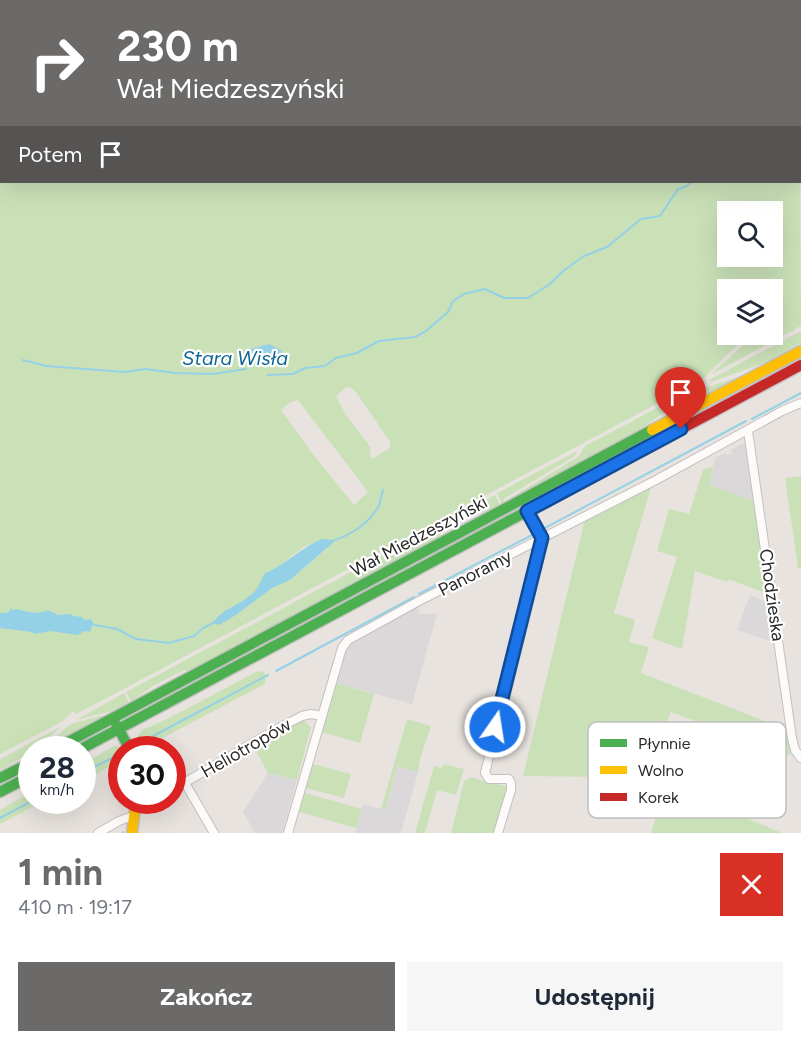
<!DOCTYPE html>
<html lang="pl">
<meta charset="utf-8">
<style>
body{margin:0;font-family:Figtree,sans-serif;background:#f6f6f7;color:#1f2937;height:100vh;display:flex;flex-direction:column;font-size:22px;white-space:nowrap}
*{box-sizing:border-box;margin:0}
p{font-size:20px;color:#747a83}
.icon{flex:none;width:33px;height:33px;fill:none;stroke:currentColor;stroke-width:2;stroke-linecap:round;stroke-linejoin:round}
.map{position:relative;height:833px;overflow:hidden}
.drawer{display:flex;flex-direction:column;background:#fff;flex:1}
.drawer>*{flex:none}
.hud{position:absolute;left:0px;top:0px;width:801px;height:183px;box-shadow:0 6px 24px #0002;background:#6c6a68;color:#fff;overflow:hidden}
.tools{position:absolute;left:717px;top:201px;display:grid;gap:12px}
.tools a{display:grid;place-items:center;width:66px;height:66px;border-radius:0px;background:#fff;box-shadow:0 6px 24px #0002;font-size:30px}
.speed{position:absolute;left:18px;top:736px;display:flex;gap:12px;font-size:30px;font-weight:700;text-align:center}
.speed>*{display:grid;place-content:center;width:78px;height:78px;border-radius:50%;background:#fff;box-shadow:0 6px 24px #0002;line-height:1}
.speed small{font-size:15px;font-weight:400}
.speed .limit{border:9px solid #d22;background:#fff;color:#111}
.pin{position:absolute;display:grid;place-items:center;width:51px;height:51px;color:#fff;margin:-62px -26px;border-radius:50% 50% 50% 0;rotate:-45deg;box-shadow:0 0 6px #0007}
.pin .icon{rotate:45deg}
.me{position:absolute;width:66px;margin:-33px;rotate:13deg;stroke-linejoin:round;filter:drop-shadow(0 0 4px #0008)}
.turn{display:flex;align-items:center;gap:21px;height:126px;padding:0 18px;font-size:27px}
.turn .icon{width:78px;height:78px;stroke-width:2.5}
.turn b{display:block;font-size:42px;line-height:51px}
.then{display:flex;align-items:center;height:57px;padding:0 18px;background:#0003;gap:12px;font-size:22px}
.round{display:grid;place-items:center;flex:none;width:63px;height:63px;border-radius:0px;background:#f6f6f7}
.overview{display:flex;align-items:center;justify-content:space-between;height:102px;padding:0 18px}
h1{font-size:36px;font-weight:700;line-height:45px;color:#6c6a68}
.button{display:flex;gap:12px;margin-top:auto;padding:12px 18px}
.button a{flex:1;height:69px;border-radius:0px;background:#6c6a68;color:#fff;font-size:24px;font-weight:700;line-height:69px;text-align:center}
.button a+a{background:#f6f6f7;color:#1f2937}
.map>svg:first-child{display:block}
</style>
<div class="map">
<svg width="801" height="833" viewBox="0 0 801 833">
<rect width="100%" height="100%" fill="#e8e3de"/>
<g fill="#dbd8da">
<path d="M742 444 747 446 754 501 710 485 715 458 725 453 728 455 732 453 731 450Z"/>
<path d="M750 595 767 602 772 642 737 630Z"/>
<path d="M419 608 418 614H437L412 704 337 683 347 646 350 642 413 609Z"/>
<path d="M397 766 418 772 401 833H355L363 804 385 810Z"/>
<path d="M268 773 297 780 282 833H255L243 812Z"/>
</g>
<g fill="#cae1b8" fill-rule="evenodd">
<path d="M0 0H801L800 117V2H2V182H800V123L801 326 710 375 748 341 752 335 772 334V290H728V334L743 335V339L703 379 120 691 76 714 73 711 63 721 0 754V620L40 630 66 618 0 614ZM728 212H772V256H728ZM350 387 356 392 390 442V448L372 459 370 455 371 448 346 415 336 396 345 388ZM298 400 368 492 354 505 312 453 281 410 291 402ZM321 539 329 547 290 580 276 582 274 570 302 548Z"/>
<path d="M801 331V343L764 363 711 382 709 380Z"/>
<path d="M749 373 655 424V423L703 389Z"/>
<path d="M699 386 696 390 639 430 510 501 509 499 579 456 585 446Z"/>
<path d="M577 451 575 456 505 498 502 504 497 493Z"/>
<path d="M713 466 710 485 754 501 765 593 728 579 727 582 695 571 682 649 652 638 677 557 657 551 669 509 689 514 703 470Z"/>
<path d="M801 476V568H798L785 478Z"/>
<path d="M652 484 614 613 635 620 629 642 649 647 641 673 788 730 792 751 789 755 784 754 671 712 657 745 622 731 611 761 782 833H651L656 817 601 793 605 777 523 776 585 519Z"/>
<path d="M495 495 500 505 455 524V526L442 533 430 544 209 662 186 671 184 670 153 686 131 701 126 692Z"/>
<path d="M258 671 264 672 266 676 265 684 140 750 136 740 142 730 169 718Z"/>
<path d="M337 683 374 694 360 743 322 732Z"/>
<path d="M124 693 129 702 112 711 76 720Z"/>
<path d="M100 716H109L44 750H40L71 724Z"/>
<path d="M407 719 431 726 420 759 418 772 397 766 385 810 381 809Z"/>
<path d="M303 720 311 727 297 780 268 773 255 749Z"/>
<path d="M62 726 34 750H32L31 752 0 770V759Z"/>
<path d="M114 746 119 747 121 752V760L83 781V764Z"/>
<path d="M313 764 351 774 344 798 306 788Z"/>
<path d="M443 764 464 769 456 795 437 790 425 833H415L434 766 442 768Z"/>
<path d="M472 777 488 783 508 786 495 833H451L464 781Z"/>
<path d="M31 792 32 801H44L0 824V810Z"/>
<path d="M305 793 362 809 356 828 299 812Z"/>
</g>
<g fill="#95d1e6">
<path d="M269 344 281 350 282 354 279 357 262 359 247 356V350Z"/>
<path d="M321 539 333 540 334 542 290 580 272 588 236 615 219 625 213 623C222 608 241 605 253 593 259 588 261 579 265 573 284 566 301 548 321 539Z"/>
<path d="M11 608 12 610 17 609C26 612 40 615 48 610L58 615 71 614 73 616 82 617 85 620 91 619 93 623 90 632 84 631 78 635 50 631 35 634 32 632 0 628V613H8Z"/>
</g>
<g fill="none" stroke-linecap="round" stroke-linejoin="round">
<g stroke="#95d1e6" stroke-width="2">
<path d="M800 97 801 96"/>
<path d="M23 360 46 366 125 372 145 369 175 373 212 374 246 369"/>
<path d="M268 375 293 374 305 368 325 366 336 358 357 353 379 341 415 337 426 331 448 312 453 301 464 294 485 289 504 298H528L550 284 563 271 584 256 607 247 641 219 660 216 678 189 687 186 691 182"/>
<path d="M752 419 801 393"/>
<path d="M543 529 746 421"/>
<path d="M332 541C351 535 370 523 379 505 381 501 381 495 383 490"/>
<path d="M419 594 532 535"/>
<path d="M90 624 117 629 136 639 169 643 194 636 203 628 215 622"/>
<path d="M276 671 414 597"/>
<path d="M140 743 268 675"/>
<path d="M82 773 122 753"/>
<path d="M0 818 32 801"/>
<path d="M123 833V832"/>
</g>
<g stroke="#c2c0c0" stroke-width="10">
<g id="street">
<path d="M748 431 792 738 795 750 801 758"/>
<path d="M185 783 214 833"/>
<path d="M172 790 275 730 302 716 311 714 322 716"/>
<path d="M136 805H145L155 801"/>
<path d="M98 833 119 821 135 815"/>
<path d="M288 833 342 648 348 640 419 601 656 480 782 411 801 403"/>
<path d="M498 833 511 790V783L509 779H489L485 773 542 538 527 511"/>
</g>
</g>
<g stroke="#c2c0c0" stroke-width="13">
<g id="fast">
<path d="M116 724 130 750"/>
<path d="M53 750 652 430"/>
<path d="M79 750 623 460"/>
<path d="M0 778 32 762"/>
<path d="M0 792 32 775"/>
</g>
</g>
<g stroke="#c2c0c0" stroke-width="13">
<g id="slow">
<path d="M652 430 801 351"/>
<path d="M132 833 136 801"/>
</g>
</g>
<g stroke="#c2c0c0" stroke-width="13">
<path id="jam" d="M623 460 801 365"/>
</g>
<use href="#street" stroke="#fcfbfa" stroke-width="8"/>
<use href="#fast" stroke="#4caf50" stroke-width="10"/>
<use href="#slow" stroke="#ffc107" stroke-width="10"/>
<use href="#jam" stroke="#c62828" stroke-width="10"/>
</g>
<g fill="none" stroke-linecap="round" stroke-linejoin="round">
<g stroke="#114b97" stroke-width="15">
<path id="route" d="M495 727 542 538 527 511 681 429"/>
</g>
<use href="#route" stroke="#1a73e8" stroke-width="10"/>
</g>
<g text-anchor="middle" dominant-baseline="central" stroke-width="4.5" stroke-linejoin="round" paint-order="stroke">
<g font-size="18" fill="#292929" stroke="#fff">
<text transform="translate(419 536) rotate(-28)">Wał Miedzeszyński</text>
<text transform="translate(475 573) rotate(-27)">Panoramy</text>
<text transform="translate(772 595) rotate(82)">Chodzieska</text>
<text transform="translate(246 748) rotate(-30)">Heliotropów</text>
</g>
<g font-size="20" font-style="italic" fill="#126694" stroke="#fff">
<text x="235" y="358">Stara Wisła</text>
</g>
</g>
<rect x="588" y="722" width="198" height="96" rx="9" fill="#fff" stroke="#bfbfbf" stroke-width="1.5"/>
<rect x="600" y="739" width="27" height="8" fill="#4caf50"/>
<rect x="600" y="766" width="27" height="8" fill="#ffc107"/>
<rect x="600" y="793" width="27" height="8" fill="#c62828"/>
<g font-size="16" fill="#292929">
<text x="638" y="749">Płynnie</text>
<text x="638" y="776">Wolno</text>
<text x="638" y="803">Korek</text>
</g>
</svg>
<div class="tools">
<a><svg class="icon" aria-label="search" viewBox="0 0 24 24"><circle cx="10" cy="10" r="6"/><path d="M15 15l6 6"/></svg></a>
<a><svg class="icon" aria-label="layers" viewBox="0 0 24 24"><path d="M12 4l9 5-9 5-9-5zM3 14l9 5 9-5"/></svg></a>
</div>
<div class="speed"><div>28<small>km/h</small></div><div class="limit">30</div></div>
<div class="pin" style="left:681px;top:429px;background:#d93025"><svg class="icon" aria-label="arrive" viewBox="0 0 24 24"><path d="M6 21V4h12l-3 4 3 4H6"/></svg></div>
<svg class="me" style="left:495px;top:727px" viewBox="-20 -20 40 40"><circle r="17" fill="#1a73e8" stroke="#fff" stroke-width="3"/><path d="M0-11L8 9 0 5-8 9z" fill="#fff"/></svg>
<div class="hud">
<div class="turn"><svg class="icon" aria-label="right" viewBox="0 0 24 24"><path d="M7 20v-9h11M14 6l5 5-5 5"/></svg><div><b>230 m</b>Wał Miedzeszyński</div></div>
<div class="then">Potem<svg class="icon" aria-label="arrive" viewBox="0 0 24 24"><path d="M6 21V4h12l-3 4 3 4H6"/></svg></div>
</div>
</div>
<section class="drawer">
<div class="overview"><div><h1>1 min</h1><p>410 m · 19:17</p></div><a class="round" style="background:#d93025;color:#fff"><svg class="icon" aria-label="close" viewBox="0 0 24 24"><path d="M6 6l12 12M18 6L6 18"/></svg></a></div>
<div class="button"><a>Zakończ</a><a>Udostępnij</a></div>
</section>
